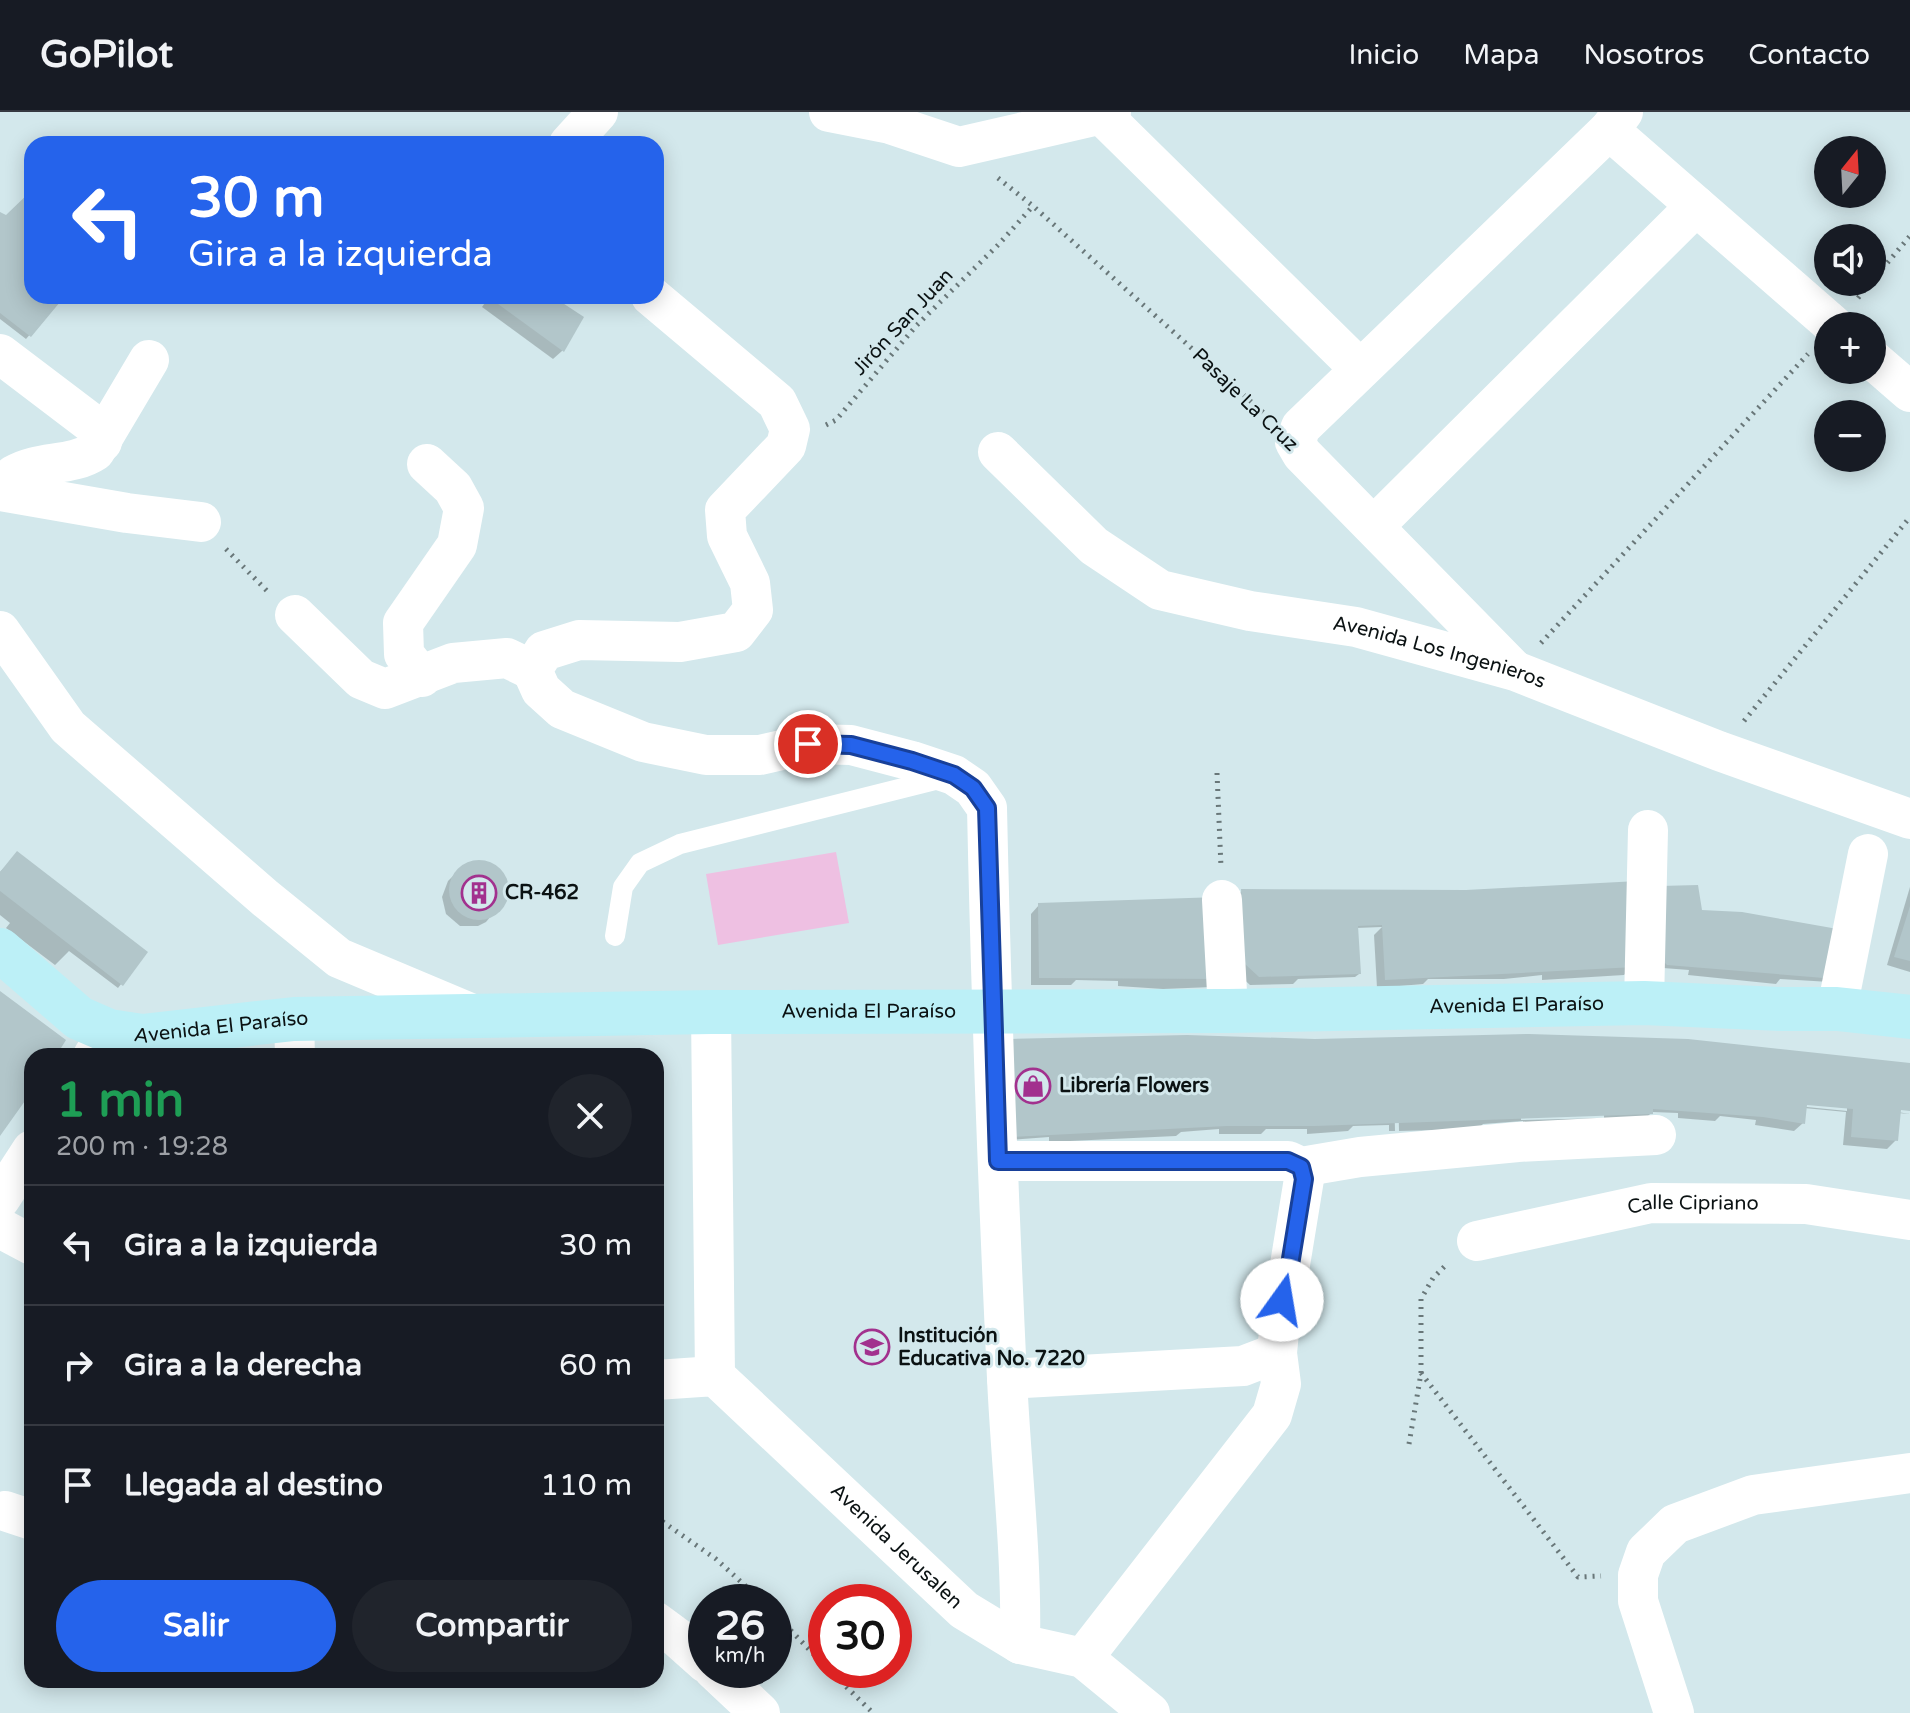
<!DOCTYPE html>
<html lang="es">
<meta charset="utf-8">
<style>
body{margin:0;font-family:"Varela Round",sans-serif;background:#20242c;color:#f1f3f6;height:100vh;display:flex;flex-direction:column;font-size:30px;white-space:nowrap}
*{box-sizing:border-box;margin:0}
p{font-size:26px;color:#9ea1a6}
.icon{flex:none;width:44px;height:44px;fill:none;stroke:currentColor;stroke-width:2;stroke-linecap:round;stroke-linejoin:round}
.map{position:relative;flex:1;overflow:hidden}
.panel{position:absolute;left:24px;top:936px;width:640px;height:640px;display:flex;flex-direction:column;background:#171b24;border-radius:24px;box-shadow:0 4px 20px #0003}
.panel>*{flex:none}
.top-card{position:absolute;left:24px;top:24px;width:640px;height:168px;border-radius:24px;box-shadow:0 4px 20px #0003;background:#2563eb;color:#fff;overflow:hidden}
.needle{width:52px;rotate:18deg}
.buttons{position:absolute;left:1814px;top:24px;display:grid;gap:16px}
.buttons a{display:grid;place-items:center;width:72px;height:72px;border-radius:50%;background:#171b24;box-shadow:0 4px 20px #0003;font-size:40px}
.speed{position:absolute;left:688px;top:1472px;display:flex;gap:16px;font-size:40px;font-weight:700;text-align:center}
.speed>*{display:grid;place-content:center;width:104px;height:104px;border-radius:50%;background:#171b24;box-shadow:0 4px 20px #0003;line-height:1}
.speed small{font-size:20px;font-weight:400}
.speed .limit{border:12px solid #d22;background:#fff;color:#111}
.pin{position:absolute;display:grid;place-items:center;width:68px;height:68px;color:#fff;margin:-34px;border:4px solid #fff;border-radius:50%;box-shadow:0 2px 8px #0007}
.me{position:absolute;width:88px;margin:-44px;rotate:13deg;stroke-linejoin:round;filter:drop-shadow(0 0 6px #0008)}
.turn{display:flex;align-items:center;gap:28px;height:168px;padding:0 32px;font-size:36px}
.turn .icon{width:104px;height:104px;stroke-width:2.5}
.turn b{display:block;font-size:56px;line-height:68px}
.round{display:grid;place-items:center;flex:none;width:84px;height:84px;border-radius:42px;background:#20242c}
.headline{display:flex;align-items:center;justify-content:space-between;height:136px;padding:0 32px}
h1{font-size:48px;font-weight:800;line-height:60px;color:#1e9e55}
.action{display:flex;gap:16px;margin-top:auto;padding:16px 32px}
.action a{flex:1;height:92px;border-radius:48px;background:#2563eb;color:#fff;font-size:32px;font-weight:800;line-height:92px;text-align:center}
.action a+a{background:#20242c;color:#f1f3f6}
ul{padding:0;list-style:none}
li{display:flex;align-items:center;gap:24px;height:120px;padding:0 32px;border-top:2px solid #363941}
li div{flex:1}
li b{display:block;font-size:30px}
li em{font-style:normal}
header{display:flex;align-items:center;gap:48px;box-sizing:border-box;height:112px;padding:0 40px;background:#171b24;border-bottom:2px solid #363941}
header strong{font-size:38px}
nav{display:flex;gap:44px;margin-inline-start:auto;font-size:28px}
.map>svg:first-child{display:block}
</style>
<header>
<strong>GoPilot</strong>
<nav><a>Inicio</a><a>Mapa</a><a>Nosotros</a><a>Contacto</a></nav>
</header>
<div class="map">
<svg width="1910" height="1601" viewBox="0 0 1910 1601">
<rect width="100%" height="100%" fill="#d3e8ec"/>
<path fill="#eec0e2" d="M836 740 849 811 718 833 706 762Z"/>
<g fill="#0003" fill-rule="evenodd">
<path d="M32 82V184H63L26 227 0 207V113Z"/>
<path d="M490 184H549L582 206 562 239 553 247 482 195Z"/>
<path d="M17 742 145 841 118 876 69 839 55 853 6 816 10 811 0 803V760Z"/>
<path d="M484 750 493 753 505 767 506 786 486 810 478 814H460L446 802 442 785 448 769 458 759 465 753Z"/>
<path d="M1910 775V860L1887 853Z"/>
<path d="M1242 779 1633 854 1624 863 1542 868V863L1504 867H1428L1423 872 1377 876 1374 823 1382 815 1356 816 1359 862 1355 865 1298 867 1293 872 1250 873 1237 861 1233 788Z"/>
<path d="M1217 787 1212 875 1163 877 1118 874V869L1076 868 1071 873H1031V802L1039 793Z"/>
<path d="M1701 799 1789 810 1830 870 1780 867 1776 872 1688 863 1689 858 1663 856 1656 849Z"/>
<path d="M1393 927 1395 1019H1389V1013L1353 1014 1348 1019 1307 1022V1017H1266L1261 1022H1219V1017L1181 1020 1176 1024 1049 1030V1025L1010 1028 1007 933Z"/>
<path d="M1397 927 1910 953V997L1891 999 1910 1002 1898 1001 1896 1028 1887 1037 1843 1033 1846 1000 1804 996 1803 1011 1794 1019 1755 1013 1756 1008 1720 1004 1715 1009 1678 1006V1001L1652 1000 1647 1005 1523 1014V1009L1483 1012 1478 1017 1399 1019ZM1797 990 1847 995V999L1797 994ZM1604 1002V1006L1521 1008V1004Z"/>
</g>
<g fill="#b2c6ca">
<path d="M32 78V184H65L31 225 0 201V100L6 103Z"/>
<path d="M487 184H552L584 205 564 240Z"/>
<path d="M17 739 148 840 123 874 0 779V760Z"/>
<circle cx="479" cy="778" r="30"/>
<path d="M1638 769 1635 855 1385 868 1382 813 1358 814 1361 862 1259 865 1245 852 1241 777 1466 778Z"/>
<path d="M1698 773 1702 798 1742 800 1849 819 1836 867 1667 853 1659 845 1660 774Z"/>
<path d="M1219 785 1223 867 1039 866 1038 791Z"/>
<path d="M1910 794V849L1894 845Z"/>
<path d="M0 879 66 928 56 944H32V979L0 1024Z"/>
<path d="M1529 922 1688 927 1910 951V999L1901 998 1898 1029 1851 1025 1853 997 1807 993 1805 1012 1763 1005 1653 997V1002L1315 1014H1227L1013 1025 1010 927 1187 923 1315 927Z"/>
</g>
<g fill="none" stroke-linecap="round" stroke-linejoin="round">
<g stroke="#697779" stroke-width="5" stroke-dasharray="2 6" stroke-linecap="butt">
<path d="M998 66 1033 94 1266 303"/>
<path d="M1872 169 1910 124"/>
<path d="M1858 186 1871 170"/>
<path d="M826 313 836 308 916 214 999 132 1033 94"/>
<path d="M226 437 269 481"/>
<path d="M1541 531 1808 242"/>
<path d="M1744 609 1910 405"/>
<path d="M1217 661 1221 755"/>
<path d="M656 1217V1229"/>
<path d="M1421 1261 1578 1465 1601 1464"/>
<path d="M1409 1332 1421 1261V1187L1433 1166 1448 1151"/>
<path d="M656 1405 716 1447 763 1490"/>
<path d="M774 1501 826 1555"/>
<path d="M829 1558 873 1601"/>
</g>
<path stroke="#fff" stroke-width="20" d="M615 824 623 775 640 751 680 732 943 666"/>
<g stroke="#fff" stroke-width="40">
<path d="M829 0 890 12 959 35 1111 0"/>
<path d="M1103 4 1360 257"/>
<path d="M1609 18 1834 214"/>
<path d="M569 32 598 0"/>
<path d="M651 184 777 290 790 317 786 334 725 398 727 424 750 471 753 498 736 520 680 530 579 528 544 539 532 558 541 578 562 597 643 630 706 643H760L808 632 851 633 912 649 954 663 973 676 987 696C991 886 998 1076 1007 1266 1011 1354 1022 1443 1020 1532"/>
<path d="M0 242 95 314 100 321 102 330"/>
<path d="M1872 247 1910 280"/>
<path id="s1" d="M998 340 1094 434 1160 478 1250 499 1356 515 1515 559 1719 639 1910 707"/>
<path d="M0 378C4 373 9 366 14 363 39 348 71 355 95 339L149 248"/>
<path d="M0 379 127 401 201 410"/>
<path d="M1374 414 1696 94"/>
<path d="M295 503 361 567 385 577 453 551 507 546 532 558"/>
<path d="M0 519 68 615 265 786 339 846 477 904"/>
<path d="M1514 558 1302 342 1295 330 1301 315 1609 18 1623 0"/>
<path d="M422 565 404 542 403 511 457 433 464 396 453 376 427 352"/>
<path d="M1222 788 1228 899"/>
<path d="M1644 891 1648 718"/>
<path d="M1837 897 1868 742"/>
<path d="M711 900 715 1264"/>
<path d="M294 907 295 944"/>
<path d="M93 944 109 919"/>
<path d="M998 1049H1288L1301 1055 1360 1045 1518 1030 1656 1023"/>
<path d="M0 1087 32 1038"/>
<path d="M0 1116 32 1133"/>
<path id="s2" d="M1477 1129 1651 1091 1806 1092 1910 1108"/>
<path d="M1007 1267 1243 1254 1277 1241"/>
<path id="s3" d="M656 1268 715 1264 964 1498 1020 1532 1083 1546 1150 1601"/>
<path d="M5 1399 32 1408"/>
<path d="M656 1510 679 1527 706 1551"/>
<path d="M1083 1546 1272 1303 1281 1272 1277 1241 1282 1188 1288 1165 1304 1067 1301 1055"/>
<path d="M714 1558 760 1601"/>
<path d="M1674 1601 1638 1489V1463L1646 1440 1675 1412 1753 1383 1910 1361"/>
</g>
<path stroke="#bcf0f7" stroke-width="44" id="s4" d="M0 838 79 906 109 919 142 924 294 907 711 900 1228 899 1644 891 1782 897H1837L1910 905"/>
</g>
<g fill="none" stroke-linecap="round" stroke-linejoin="round">
<g stroke="#184099" stroke-width="20">
<path id="route" d="M808 632 851 633 912 649 954 663 973 676 987 696 998 1049H1288L1301 1055 1304 1067 1288 1165 1282 1188"/>
</g>
<use href="#route" stroke="#2563eb" stroke-width="14"/>
</g>
<defs>
<g id="building-ring" transform="scale(1.8)"><circle r="9.5" fill="#d3e8ec" stroke="#a2318e" stroke-width="1.5"/><path d="M-4-6H4V6H1V3H-1V6H-4ZM-2.5-4.3h1.7v1.8h-1.7ZM.8-4.3h1.7v1.8H.8ZM-2.5-1h1.7V.8h-1.7ZM.8-1h1.7V.8H.8Z" fill="#a2318e"/></g>
<g id="shop-ring" transform="scale(1.8)"><circle r="9.5" fill="#d3e8ec" stroke="#a2318e" stroke-width="1.5"/><path d="M-5-2.5h2.3a2.7 3.5 0 0 1 5.4 0H5L5.5 6h-11ZM-1.5-2.5h3a1.5 2.3 0 0 0-3 0Z" fill="#a2318e"/></g>
<g id="school-ring" transform="scale(1.8)"><circle r="9.5" fill="#d3e8ec" stroke="#a2318e" stroke-width="1.5"/><path d="M0-5L7-2L0 1L-7-2ZM-4 1L0 2.5L4 1V4Q0 6-4 4Z" fill="#a2318e"/></g>
</defs>
<g fill-rule="evenodd">
<use href="#building-ring" x="479" y="781"/>
<use href="#shop-ring" x="1033" y="974"/>
<use href="#school-ring" x="872" y="1235"/>
</g>
<g text-anchor="middle" dominant-baseline="central" stroke-width="6" stroke-linejoin="round" paint-order="stroke">
<g font-size="20" fill="#0b1213" stroke="#d3e8ec">
<text transform="translate(903 210) rotate(-47)">Jirón San Juan</text>
<text transform="translate(1245 288) rotate(44)">Pasaje La Cruz</text>
<text stroke="none"><textPath href="#s1" startOffset="500">Avenida Los Ingenieros</textPath></text>
<text stroke="none"><textPath href="#s4" startOffset="1546">Avenida El Paraíso</textPath></text>
<text stroke="none"><textPath href="#s4" startOffset="898">Avenida El Paraíso</textPath></text>
<text stroke="none"><textPath href="#s4" startOffset="250">Avenida El Paraíso</textPath></text>
<text stroke="none"><textPath href="#s2" startOffset="220">Calle Cipriano</textPath></text>
<text stroke="none"><textPath href="#s3" startOffset="308">Avenida Jerusalen</textPath></text>
</g>
<g font-size="20" font-weight="bold" fill="#0b1213" stroke="#d3e8ec" text-anchor="start">
<text x="505" y="781">CR-462</text>
<text x="1059" y="974">Librería Flowers</text>
<text x="898" y="1224">Institución<tspan x="898" dy="23">Educativa No. 7220</tspan></text>
</g>
</g>
</svg>
<div class="buttons">
<a><svg class="needle" viewBox="-14 -14 28 28"><path d="M0-13l5 13h-10z" fill="#e53935"/><path d="M0 13l5-13h-10z" fill="#9ea1a6"/></svg></a>
<a><svg class="icon" aria-label="sound" viewBox="0 0 24 24"><path d="M4 9h4l5-4v14l-5-4H4zM17 9q2 3 0 6"/></svg></a>
<a>+</a>
<a>−</a>
</div>
<div class="speed"><div>26<small>km/h</small></div><div class="limit">30</div></div>
<div class="pin" style="left:808px;top:632px;background:#d93025"><svg class="icon" aria-label="arrive" viewBox="0 0 24 24"><path d="M6 21V4h12l-3 4 3 4H6"/></svg></div>
<svg class="me" style="left:1282px;top:1188px" viewBox="-20 -20 40 40"><circle r="19" fill="#fff"/><path d="M0-13L10 11 0 6-10 11z" fill="#2563eb"/></svg>
<div class="top-card">
<div class="turn"><svg class="icon" aria-label="left" viewBox="0 0 24 24"><path d="M17 20v-9H6M10 6l-5 5 5 5"/></svg><div><b>30 m</b>Gira a la izquierda</div></div>
</div>
<section class="panel">
<div class="headline"><div><h1>1 min</h1><p>200 m · 19:28</p></div><a class="round"><svg class="icon" aria-label="close" viewBox="0 0 24 24"><path d="M6 6l12 12M18 6L6 18"/></svg></a></div>
<ul>
<li><svg class="icon" aria-label="left" viewBox="0 0 24 24"><path d="M17 20v-9H6M10 6l-5 5 5 5"/></svg><div><b>Gira a la izquierda</b></div><em>30 m</em></li>
<li><svg class="icon" aria-label="right" viewBox="0 0 24 24"><path d="M7 20v-9h11M14 6l5 5-5 5"/></svg><div><b>Gira a la derecha</b></div><em>60 m</em></li>
<li><svg class="icon" aria-label="arrive" viewBox="0 0 24 24"><path d="M6 21V4h12l-3 4 3 4H6"/></svg><div><b>Llegada al destino</b></div><em>110 m</em></li>
</ul>
<div class="action"><a>Salir</a><a>Compartir</a></div>
</section>
</div>
